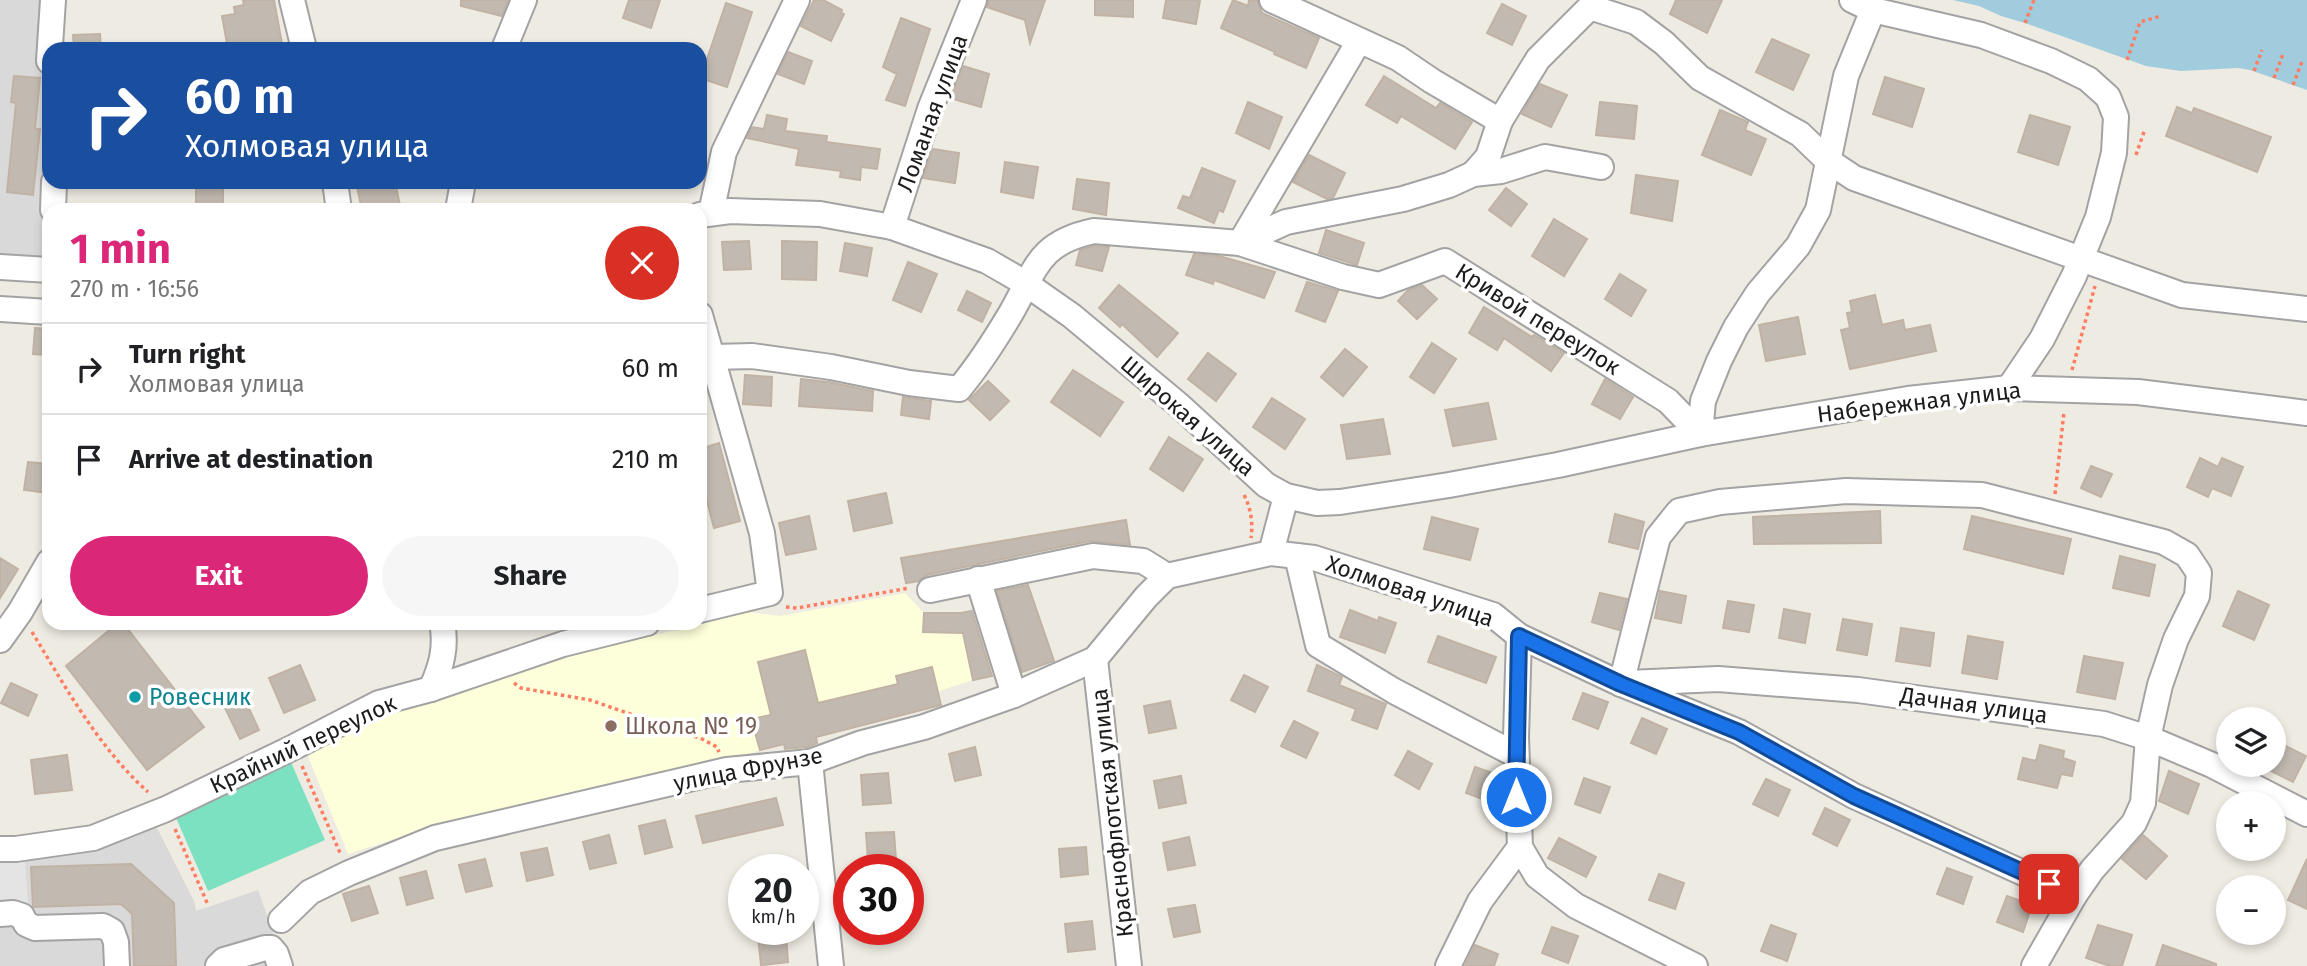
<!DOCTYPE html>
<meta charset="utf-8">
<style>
body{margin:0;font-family:"Fira Sans",sans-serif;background:#f6f6f6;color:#202124;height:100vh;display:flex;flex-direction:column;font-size:26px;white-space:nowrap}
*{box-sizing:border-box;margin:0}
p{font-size:23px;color:#757577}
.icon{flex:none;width:38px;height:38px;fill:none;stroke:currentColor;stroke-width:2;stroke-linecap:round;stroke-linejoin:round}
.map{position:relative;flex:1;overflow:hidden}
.side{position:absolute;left:42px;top:203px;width:665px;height:427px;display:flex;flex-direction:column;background:#fff;border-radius:21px;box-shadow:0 4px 10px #0003}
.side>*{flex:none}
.top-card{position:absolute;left:42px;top:42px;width:665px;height:147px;border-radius:21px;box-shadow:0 4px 10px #0003;background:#1a4fa0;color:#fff;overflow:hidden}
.tools{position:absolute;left:2216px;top:707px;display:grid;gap:14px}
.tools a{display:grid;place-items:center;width:70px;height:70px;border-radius:50%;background:#fff;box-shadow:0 4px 10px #0003;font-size:35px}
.speed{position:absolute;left:728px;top:854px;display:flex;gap:14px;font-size:35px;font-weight:700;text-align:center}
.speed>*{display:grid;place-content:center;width:91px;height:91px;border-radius:50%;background:#fff;box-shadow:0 4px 10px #0003;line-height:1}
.speed small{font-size:18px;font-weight:400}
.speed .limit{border:10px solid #d22;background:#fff;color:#111}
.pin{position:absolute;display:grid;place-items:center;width:60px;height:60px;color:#fff;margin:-30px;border-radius:14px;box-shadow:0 4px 10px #0006}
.me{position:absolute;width:77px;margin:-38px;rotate:0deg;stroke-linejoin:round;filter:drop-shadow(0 0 5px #0008)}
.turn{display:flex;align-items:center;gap:24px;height:147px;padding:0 28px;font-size:32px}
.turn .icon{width:91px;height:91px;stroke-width:2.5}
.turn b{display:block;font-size:49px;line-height:60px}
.round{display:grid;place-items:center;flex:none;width:74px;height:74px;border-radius:37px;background:#f6f6f6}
.headline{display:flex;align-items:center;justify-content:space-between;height:119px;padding:0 28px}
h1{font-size:42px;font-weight:700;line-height:52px;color:#db2777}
.cta{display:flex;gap:14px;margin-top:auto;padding:14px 28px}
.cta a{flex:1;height:80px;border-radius:42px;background:#db2777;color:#fff;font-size:28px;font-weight:700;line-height:80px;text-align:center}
.cta a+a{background:#f6f6f6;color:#202124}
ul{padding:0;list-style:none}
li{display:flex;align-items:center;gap:21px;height:91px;padding:0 28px;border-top:2px solid #e0e0e0}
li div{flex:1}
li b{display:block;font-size:26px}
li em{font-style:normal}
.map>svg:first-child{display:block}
</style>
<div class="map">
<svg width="2307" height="966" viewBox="0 0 2307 966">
<rect width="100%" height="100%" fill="#eeebe2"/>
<g fill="#dad9d9">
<path d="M0 0H44L42 71 48 141 43 257 0 255Z"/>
<path d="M154 822 194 901 196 911 258 890 285 966H0V857Z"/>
</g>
<path fill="#fdffda" d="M905 593 924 613 959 614 973 680 939 691 942 706 816 737 818 746 786 754 783 745 760 750 724 763 426 829 348 854 307 754 383 716 566 657 748 612 780 616Z"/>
<path fill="#7ce1c0" d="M290 760 325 840 208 891 173 811Z"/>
<path fill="#e4e4e4" d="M25 860 28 907 0 908V861Z"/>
<path fill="#a0ccde" d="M1953 0H2307V90L2250 70 2238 68 2181 71 2146 66 2025 23 2001 16 1979 6Z"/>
<g fill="#c2bab1" stroke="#c0b2a4" stroke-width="2">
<path d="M243 0H274L283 49H228L222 16 235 14 234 7 244 5Z"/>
<path d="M461 0H508L502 16 461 6Z"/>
<path d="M629 0H660L651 28 623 18Z"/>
<path d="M814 0H823L842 10 841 13 844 14 831 41 801 26Z"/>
<path d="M989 0H1045L1030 43 1025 20 987 7Z"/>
<path d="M1095 0H1133V17L1095 15Z"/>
<path d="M1166 0H1200L1196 24 1163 18Z"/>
<path d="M1233 0 1248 6 1249 0H1257L1262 13 1319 38 1306 68 1274 54 1275 52 1221 28Z"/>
<path d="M1676 0H1722L1707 33 1670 14Z"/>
<path d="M726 3 752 12 727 87 700 78V56L707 59Z"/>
<path d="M1502 4 1526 16 1512 45 1487 33Z"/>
<path d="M901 18 930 29 905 106 886 100 897 74 883 67Z"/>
<path d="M100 34 101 49H74L73 35Z"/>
<path d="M1772 39 1809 55 1793 90 1756 72Z"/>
<path d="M788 52 812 61 804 84 778 74Z"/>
<path d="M963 66 989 74 981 107 950 98Z"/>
<path d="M14 76 40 78 35 129H40L33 195 7 192 16 103 11 102Z"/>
<path d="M1384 76 1436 108 1440 103 1472 122 1455 149 1401 116 1397 123 1366 105Z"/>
<path d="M1885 77 1924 89 1912 127 1873 114Z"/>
<path d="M1540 84 1567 95 1551 127 1522 114Z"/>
<path d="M1248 102 1282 117 1269 149 1236 133Z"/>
<path d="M1600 102 1637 106 1634 139 1596 135Z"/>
<path d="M2177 107 2192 113 2194 108 2271 137 2257 172 2166 136Z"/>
<path d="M1720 110 1748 122 1745 130 1766 139 1751 175 1702 155Z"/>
<path d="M767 115 787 119 785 131 827 136 826 142 880 149 877 169 861 167 860 180 840 177 841 171 796 165 799 149 747 138 752 127 764 129Z"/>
<path d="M2030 115 2070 127 2058 165 2018 152Z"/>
<path d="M933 149 959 153 955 183 923 178Z"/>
<path d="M1309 155 1345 173 1333 198 1327 199 1293 182Z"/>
<path d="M1005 162 1038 167 1033 198 1001 192Z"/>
<path d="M1202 168 1235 181 1223 212 1219 210 1214 223 1178 208 1183 196 1190 198Z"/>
<path d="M1636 175 1678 181 1672 221 1631 213Z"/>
<path d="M1077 179 1109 183 1106 215 1073 209Z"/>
<path d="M356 182H395L401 210H362Z"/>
<rect x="196" y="187" width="27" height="23"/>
<path d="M1506 188 1527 204 1511 226 1489 210Z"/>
<path d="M1554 219 1587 239 1564 276 1532 256Z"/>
<path d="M1326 230 1364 243 1357 265 1319 253Z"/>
<path d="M749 241 751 269 724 270 722 242Z"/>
<path d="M782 241 817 242 816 280 782 279Z"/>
<path d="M845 243 872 248 867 276 840 271Z"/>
<path d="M1095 246 1109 247 1102 271 1076 265 1080 250Z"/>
<path d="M1194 254 1219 256 1275 272 1264 298 1214 280 1213 284 1186 275Z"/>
<path d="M908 262 937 274 921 312 893 300Z"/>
<path d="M1620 274 1646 290 1631 316 1605 299Z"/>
<path d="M1307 282 1338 291 1325 322 1296 311Z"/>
<path d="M1119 285 1178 333 1157 357 1122 324 1120 327 1099 308Z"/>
<path d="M1422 285 1437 299 1417 319 1398 301 1408 290Z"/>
<path d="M967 291 991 303 982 322 958 310Z"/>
<path d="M1875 295 1882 325 1903 320 1905 330 1930 325 1936 351 1850 369 1841 330 1850 328 1847 313 1852 312 1850 301Z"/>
<path d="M1484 307 1532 337 1534 335 1564 353 1551 371 1504 338 1497 350 1469 333Z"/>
<path d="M1798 317 1805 354 1766 361 1759 325Z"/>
<path d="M35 328 49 329V355L33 354Z"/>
<path d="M1432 343 1456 359 1434 393 1410 377Z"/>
<path d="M1345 349 1367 367 1343 396 1321 377Z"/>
<path d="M1208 353 1236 374 1216 401 1188 379Z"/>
<path d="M1073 370 1123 402 1100 436 1051 402Z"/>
<path d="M745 375 772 377 771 406 743 404Z"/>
<path d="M801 379 828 382 873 391 872 411 799 406Z"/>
<path d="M1605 379 1633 397 1620 419 1592 404Z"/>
<path d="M988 381 1009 401 990 420 969 400Z"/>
<path d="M903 397 931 401 929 419 901 415Z"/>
<path d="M1272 398 1305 419 1285 449 1253 427Z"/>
<path d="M1488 403 1496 439 1453 446 1445 410Z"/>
<path d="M1383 419 1390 454 1347 459 1341 425Z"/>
<path d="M1169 437 1203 459 1183 491 1150 469Z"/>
<path d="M719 443 740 521 714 528 700 474V449Z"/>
<path d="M2200 458 2218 467 2222 458 2243 467 2231 496 2212 488 2208 497 2187 487Z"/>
<path d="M28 462 49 464V493L24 490Z"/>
<path d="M2091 466 2112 474 2101 497 2081 488Z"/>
<path d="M886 493 892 523 854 531 848 501Z"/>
<path d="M1880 511 1881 543 1754 544 1753 517Z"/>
<path d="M1615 514 1644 522 1638 549 1609 542Z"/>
<path d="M809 516 816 549 786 555 779 523Z"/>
<path d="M1972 516 2071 539 2063 574 1964 549Z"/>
<path d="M1432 517 1478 529 1470 560 1424 549Z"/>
<path d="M1126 520 1130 545 1090 541 974 565 927 575 919 581 906 583 901 558Z"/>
<path d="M2120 556 2155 565 2149 596 2113 588Z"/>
<path d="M0 558 18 569 0 598Z"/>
<path d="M1028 585 1054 661 1022 672 997 591Z"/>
<path d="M1660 591 1686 596 1681 623 1655 618Z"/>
<path d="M2238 591 2269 605 2254 640 2223 626Z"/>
<path d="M1600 593 1627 599 1619 630 1592 622Z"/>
<path d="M1728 601 1754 605 1749 632 1723 628Z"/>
<path d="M1784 609 1810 614 1805 643 1779 638Z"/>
<path d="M1350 610 1378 621 1379 617 1396 623 1385 653 1340 637Z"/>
<path d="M972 611 992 676 973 680 963 633 923 632 924 613H961Z"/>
<path d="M1843 619 1872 624 1867 655 1837 650Z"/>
<path d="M118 623H123L204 727 147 770 66 666Z"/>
<path d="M1901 628 1934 633 1930 666 1896 661Z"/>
<path d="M1438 636 1496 657 1486 683 1428 662Z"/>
<path d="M1968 636 2003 642 1997 679 1962 673Z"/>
<path d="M805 650 818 703 898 684 896 676 932 667 941 705 816 737 817 743 807 747 785 749 784 744 760 750 751 719 771 715 758 662Z"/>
<path d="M2084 656 2123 663 2115 699 2077 692Z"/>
<path d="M300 665 315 700 284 713 269 678Z"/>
<path d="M1317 665 1342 677 1339 685 1386 704 1377 729 1352 720 1356 709 1308 691Z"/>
<path d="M1244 675 1268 687 1255 712 1231 700Z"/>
<path d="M11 683 37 695 28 716 1 703Z"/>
<path d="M1583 693 1608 702 1598 729 1573 719Z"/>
<path d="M243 696 259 730 240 739 224 706Z"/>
<path d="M1170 701 1176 728 1149 733 1144 706Z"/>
<path d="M1642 718 1667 729 1656 754 1631 743Z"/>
<path d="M1294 721 1318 733 1306 758 1281 746Z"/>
<path d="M2280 743 2306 756 2293 782 2267 769 2269 765H2273V757Z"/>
<path d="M2040 745 2064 751 2063 758 2075 762 2072 776 2061 774 2057 788 2018 779 2023 758 2036 761Z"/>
<path d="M975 747 981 775 955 781 949 754Z"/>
<path d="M1408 751 1432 764 1419 789 1395 775Z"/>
<path d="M67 755 72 790 35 794 31 760Z"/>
<path d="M1475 767 1501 776 1491 802 1466 793Z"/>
<path d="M2169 771 2199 784 2188 814 2159 801Z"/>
<path d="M888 773 891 803 863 805 861 775Z"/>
<path d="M1181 776 1186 803 1159 808 1154 781Z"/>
<path d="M1584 778 1610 787 1600 813 1575 804Z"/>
<path d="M1766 779 1790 790 1778 816 1753 804Z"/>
<path d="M776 798 783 825 703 843 696 816Z"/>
<path d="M1825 808 1850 820 1837 846 1813 834Z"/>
<path d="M665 820 672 847 645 854 639 826Z"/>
<path d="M894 832 896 860 868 861 866 833Z"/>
<path d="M609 835 616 863 590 869 583 842Z"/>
<path d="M2143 835 2167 856 2146 879 2122 859Z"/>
<path d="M1189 837 1195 865 1168 870 1163 843Z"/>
<path d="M1559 838 1596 857 1586 877 1548 858Z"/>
<path d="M1086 847 1088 874 1061 877 1059 849Z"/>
<path d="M547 848 553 875 527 881 521 853Z"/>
<path d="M485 859 492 886 466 892 459 865Z"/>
<path d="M2307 859V909L2288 900Z"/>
<path d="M131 864 174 903 176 966H134L132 914 121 904 33 907 31 867Z"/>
<path d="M1947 868 1972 877 1963 904 1937 894Z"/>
<path d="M426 871 433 898 407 905 400 878Z"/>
<path d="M1659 874 1684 883 1675 909 1649 900Z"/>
<path d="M369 886 378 913 352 921 343 894Z"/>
<path d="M2007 896 2032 905 2023 932 1997 922Z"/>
<path d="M1195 905 1200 932 1174 937 1168 909Z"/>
<path d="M1092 921 1095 949 1068 952 1065 924Z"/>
<path d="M1771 925 1796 934 1787 961 1761 951Z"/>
<path d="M2098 925 2132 935 2122 966H2110L2086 958Z"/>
<path d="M1552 927 1578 936 1568 963 1542 953Z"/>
<path d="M786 934 788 962 761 965 758 936Z"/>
<path d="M1475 945 1498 954 1494 966H1465Z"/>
<path d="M2163 945 2216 964V966H2156Z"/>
</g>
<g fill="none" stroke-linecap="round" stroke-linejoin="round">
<g stroke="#a3a3a3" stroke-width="28">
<g id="minor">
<path d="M292 0 304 49"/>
<path d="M1272 0 1398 58 1432 81 1500 121"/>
<path d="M1852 0 1873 10 1981 35 2051 61 2088 79 2108 97 2116 117 2114 153 2098 217 2074 276 2042 339 2009 388"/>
<path d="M504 49 524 0"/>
<path d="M49 61 53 0"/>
<path d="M1473 174 1488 157 1500 121 1538 59 1590 7 1636 22 1664 43 1700 78 1800 134 1827 160 1854 178 2182 295 2307 309"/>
<path d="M335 182 339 210"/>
<path d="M53 210 54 182"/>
<path d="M458 210 463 182"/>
<path d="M711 213 724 152 797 0"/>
<path d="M700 215 730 211 820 214 892 227 987 261 1025 283 1072 316 1180 406 1266 485 1286 496 1317 503 1340 502 1449 485 1558 465 1700 434 1908 399 2009 388 2138 392 2307 413"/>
<path d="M892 227 930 109 974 0"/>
<path d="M1240 243 1286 222 1403 199 1449 185 1473 174 1501 171 1545 157 1601 167"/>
<path d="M1240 243 1359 41"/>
<path d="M0 267 49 270"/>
<path d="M0 309 49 312"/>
<path d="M700 315 762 533 770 593 700 610"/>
<path d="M700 362 714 357 752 356 831 367 909 383 959 389C979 365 995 340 1011 313 1036 270 1037 243 1094 231L1240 243 1343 277 1379 285 1445 261 1668 401 1700 434"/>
<path d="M1700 434 1703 401 1719 361 1736 327 1758 293 1798 246 1818 210 1846 76 1873 10"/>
<path d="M1271 553 1286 496"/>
<path d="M1297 556 1318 645 1394 691 1516 755"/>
<path d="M978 579 1014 695"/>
<path d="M930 590 1093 556 1143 561 1167 576"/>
<path d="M1519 636 1516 737 1520 847 1537 876 1576 906 1695 966"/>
<path d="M0 640 20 612 49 562"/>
<path d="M1095 659 1129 966"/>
<path d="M1628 683 1718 679 1858 690 2104 724 2148 738 2212 765 2307 814"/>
<path d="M1621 684 1658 537 1679 511 1720 502 1846 491 1982 495 2164 542 2187 555 2199 573 2197 596 2176 639 2160 685 2148 738 2143 803 2134 823 2092 870 2074 896 2034 966"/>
<path d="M431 689C441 668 447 647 442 623"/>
<path d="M810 762 831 966"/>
<path d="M0 849H16L93 838 166 809 294 747 379 703 431 689 563 644 647 623"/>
<path d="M0 914 13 913 22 916 26 924 35 928 103 926 112 931 116 942 117 966"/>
<path d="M281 920 310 892 349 873 435 838 727 770 810 762 862 743 924 727 1014 695 1095 659 1146 597 1167 576 1271 553 1314 558 1493 615 1519 636 1621 684 1739 732 1854 796 2074 896"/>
<path d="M218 966 224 960 265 948H271L276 954 280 966"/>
<path d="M1448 966 1480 901 1520 847"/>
</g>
</g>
<g stroke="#fe7d63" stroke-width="3.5" stroke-dasharray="3.5 3.5" stroke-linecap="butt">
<path d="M2025 23 2034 0"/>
<path d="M2127 60 2140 22 2161 16"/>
<path d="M2254 71 2262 50"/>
<path d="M2274 78 2283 54"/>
<path d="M2293 85 2303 59"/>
<path d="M2136 155 2145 129"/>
<path d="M2072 370 2095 286"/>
<path d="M2055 494 2064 412"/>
<path d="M1244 495C1251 508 1253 523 1251 538"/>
<path d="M786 607 797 608 909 588"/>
<path d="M32 632C66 688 99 748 148 792"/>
<path d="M514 683 521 688 590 700 702 739 717 747 719 752"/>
<path d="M302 766 341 855"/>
<path d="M175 829 208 905"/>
</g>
<use href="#minor" stroke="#fff" stroke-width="24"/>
</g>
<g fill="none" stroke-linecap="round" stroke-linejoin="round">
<g stroke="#114b97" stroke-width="18">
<path id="route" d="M1516 797 1519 636 1621 684 1739 732 1854 796 2049 884"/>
</g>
<use href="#route" stroke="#1a73e8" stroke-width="12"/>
</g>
<circle fill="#0f9aa8" stroke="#fff" stroke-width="2.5" cx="135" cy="697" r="7"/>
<circle fill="#8d6e63" stroke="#fff" stroke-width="2.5" cx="611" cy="726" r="7"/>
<g text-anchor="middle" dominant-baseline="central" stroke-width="7" stroke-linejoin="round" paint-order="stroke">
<g font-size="23" fill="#1c1c1c" stroke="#fff">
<text transform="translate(932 113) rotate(-70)">Ломаная улица</text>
<text transform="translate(1538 319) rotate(32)">Кривой переулок</text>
<text transform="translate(1919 402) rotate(-7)">Набережная улица</text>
<text transform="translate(1188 416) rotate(41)">Широкая улица</text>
<text transform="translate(1410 591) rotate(19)">Холмовая улица</text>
<text transform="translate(1974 705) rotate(8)">Дачная улица</text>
<text transform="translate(303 744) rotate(-25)">Крайний переулок</text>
<text transform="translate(748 769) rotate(-11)">улица Фрунзе</text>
<text transform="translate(1112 813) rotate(-96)">Краснофлотская улица</text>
</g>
<g font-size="23" fill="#0d838f" stroke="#fff" text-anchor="start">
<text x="149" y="697">Ровесник</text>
</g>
<g font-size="23" fill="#785e54" stroke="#fff" text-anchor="start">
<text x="625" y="726">Школа № 19</text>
</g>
</g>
</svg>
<div class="tools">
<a><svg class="icon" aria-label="layers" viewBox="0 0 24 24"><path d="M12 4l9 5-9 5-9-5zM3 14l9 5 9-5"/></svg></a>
<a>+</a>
<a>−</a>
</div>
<div class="speed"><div>20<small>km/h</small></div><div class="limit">30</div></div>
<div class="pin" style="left:2049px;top:884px;background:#d93025"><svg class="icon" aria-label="arrive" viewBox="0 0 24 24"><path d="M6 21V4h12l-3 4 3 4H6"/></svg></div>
<svg class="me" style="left:1516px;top:797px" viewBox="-20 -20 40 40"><circle r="17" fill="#1a73e8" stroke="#fff" stroke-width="3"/><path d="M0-11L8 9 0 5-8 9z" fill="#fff"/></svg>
<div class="top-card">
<div class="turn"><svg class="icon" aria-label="right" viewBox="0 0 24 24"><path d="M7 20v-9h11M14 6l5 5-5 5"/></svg><div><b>60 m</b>Холмовая улица</div></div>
</div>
<section class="side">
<div class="headline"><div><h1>1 min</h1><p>270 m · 16:56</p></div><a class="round" style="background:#d93025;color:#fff"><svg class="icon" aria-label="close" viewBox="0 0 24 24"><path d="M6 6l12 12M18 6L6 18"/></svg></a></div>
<ul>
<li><svg class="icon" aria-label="right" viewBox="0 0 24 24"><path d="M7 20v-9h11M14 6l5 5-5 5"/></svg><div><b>Turn right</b><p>Холмовая улица</p></div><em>60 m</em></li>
<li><svg class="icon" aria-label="arrive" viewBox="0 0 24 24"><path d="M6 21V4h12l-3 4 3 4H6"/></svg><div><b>Arrive at destination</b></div><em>210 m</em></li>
</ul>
<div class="cta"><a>Exit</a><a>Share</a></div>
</section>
</div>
